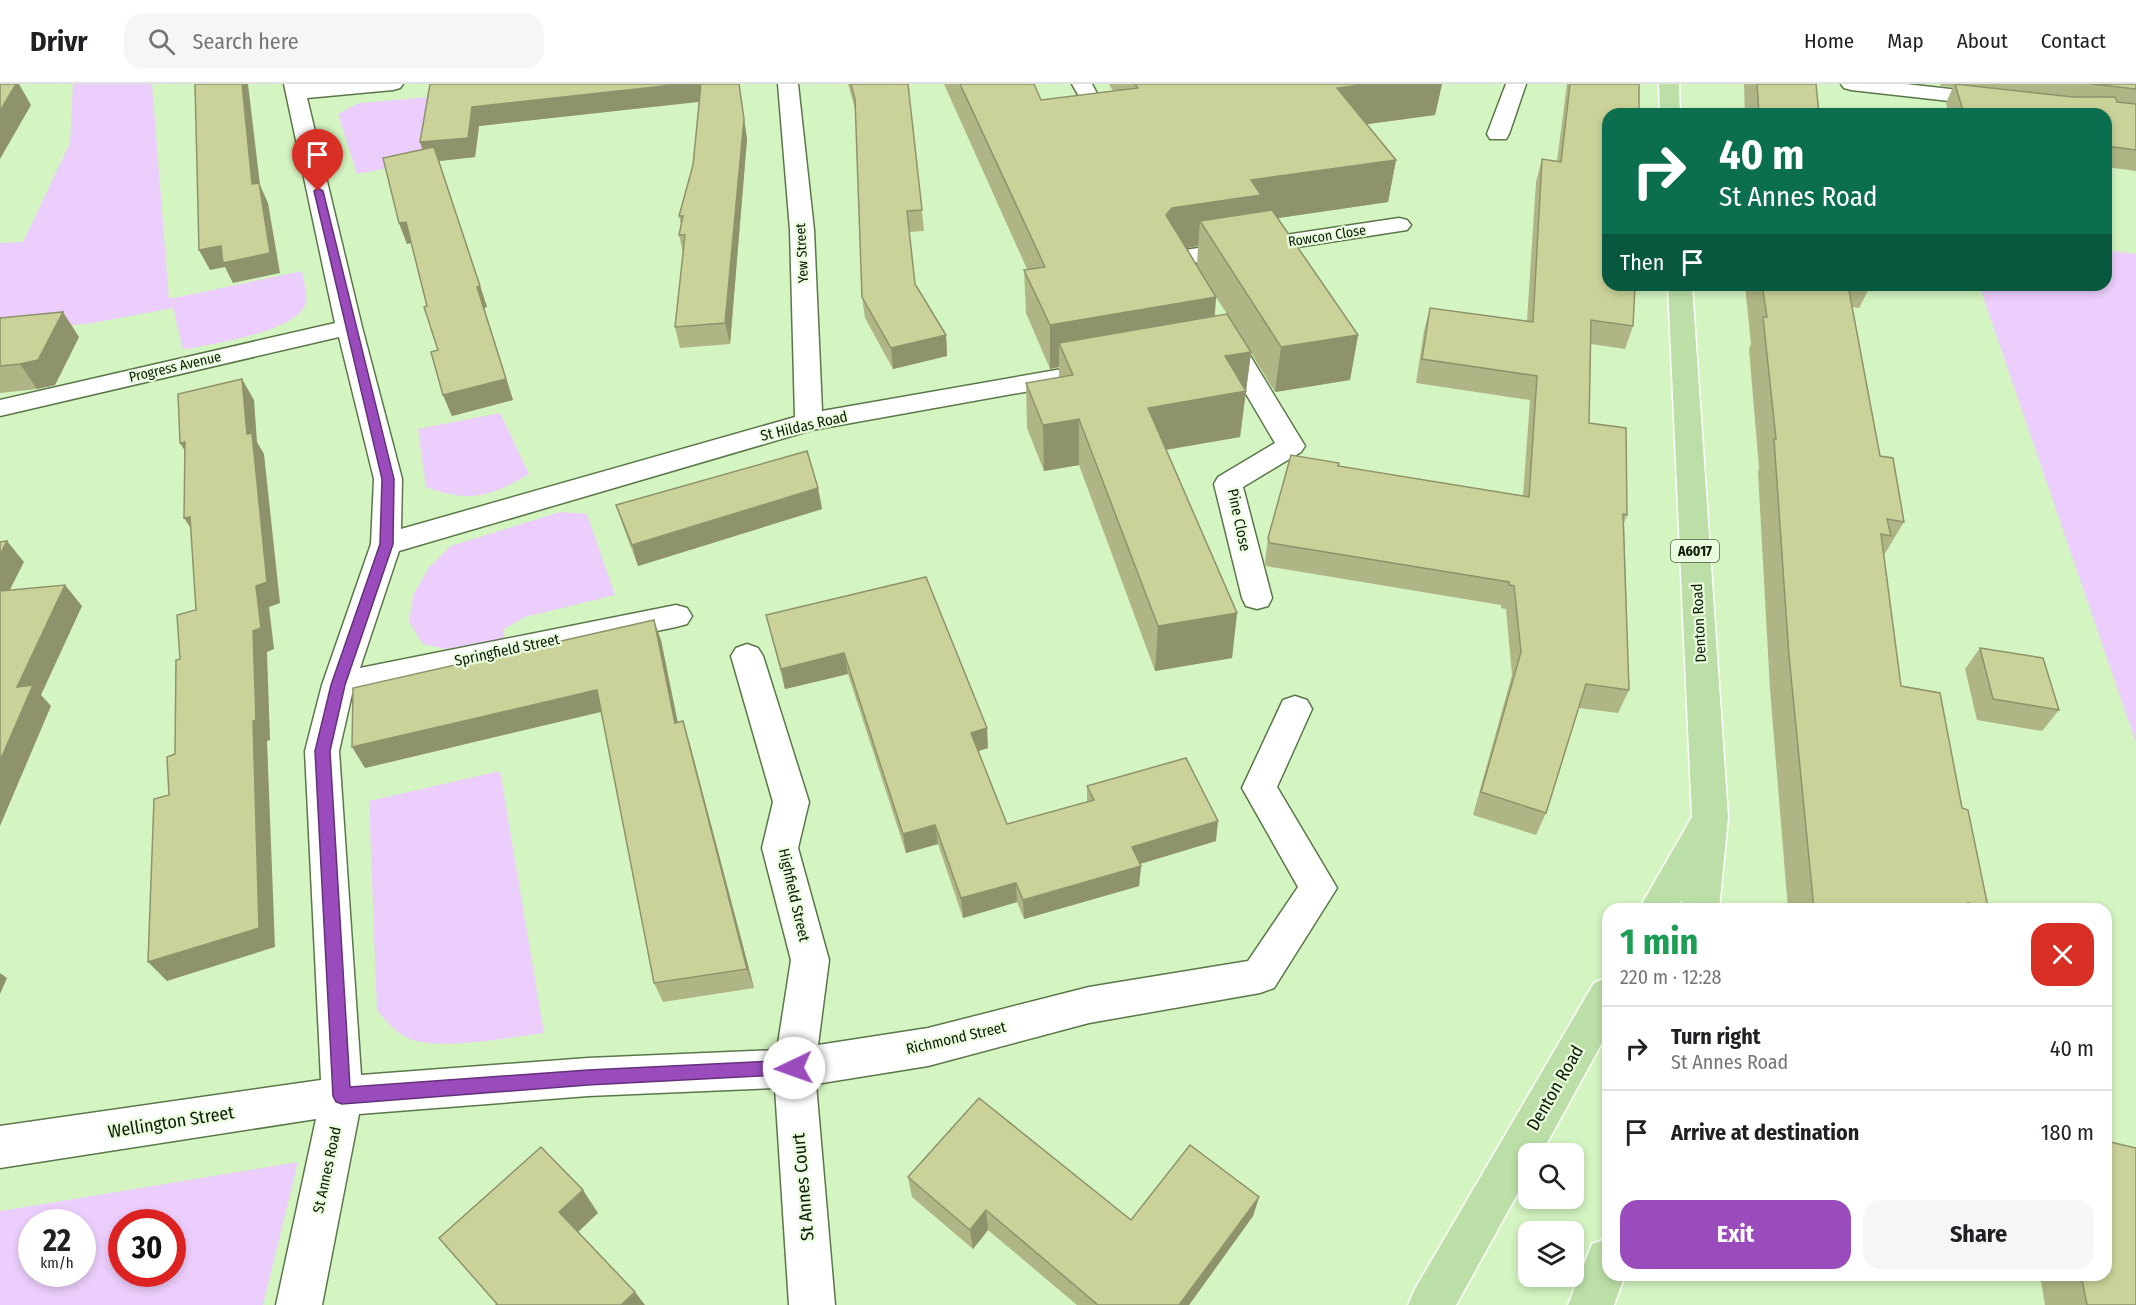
<!DOCTYPE html>
<meta charset="utf-8">
<style>
body{margin:0;font-family:"Fira Sans Condensed",sans-serif;background:#f6f6f6;color:#202124;height:100vh;display:flex;flex-direction:column;font-size:22px;white-space:nowrap}
*{box-sizing:border-box;margin:0}
p{font-size:20px;color:#757577}
.icon{flex:none;width:33px;height:33px;fill:none;stroke:currentColor;stroke-width:2;stroke-linecap:round;stroke-linejoin:round}
.map{position:relative;flex:1;overflow:hidden}
.side{position:absolute;left:1602px;top:819px;width:510px;height:378px;display:flex;flex-direction:column;background:#fff;border-radius:18px;box-shadow:0 3px 9px #0003}
.side>*{flex:none}
.hud{position:absolute;left:1602px;top:24px;width:510px;height:183px;border-radius:18px;box-shadow:0 3px 9px #0003;background:#0b6e4f;color:#fff;overflow:hidden}
.controls{position:absolute;left:1518px;top:1059px;display:grid;gap:12px}
.controls a{display:grid;place-items:center;width:66px;height:66px;border-radius:12px;background:#fff;box-shadow:0 3px 9px #0003;font-size:30px}
.speed{position:absolute;left:18px;top:1125px;display:flex;gap:12px;font-size:30px;font-weight:700;text-align:center}
.speed>*{display:grid;place-content:center;width:78px;height:78px;border-radius:50%;background:#fff;box-shadow:0 3px 9px #0003;line-height:1}
.speed small{font-size:15px;font-weight:400}
.speed .limit{border:9px solid #d22;background:#fff;color:#111}
.pin{position:absolute;display:grid;place-items:center;width:51px;height:51px;color:#fff;margin:-62px -26px;border-radius:50% 50% 50% 0;rotate:-45deg;box-shadow:0 0 6px #0007}
.pin .icon{rotate:45deg}
.me{position:absolute;width:66px;margin:-33px;rotate:267deg;stroke-linejoin:round;filter:drop-shadow(0 0 4px #0008)}
.turn{display:flex;align-items:center;gap:21px;height:126px;padding:0 18px;font-size:27px}
.turn .icon{width:78px;height:78px;stroke-width:2.5}
.turn b{display:block;font-size:42px;line-height:51px}
.then{display:flex;align-items:center;height:57px;padding:0 18px;background:#0003;gap:12px;font-size:22px}
.round{display:grid;place-items:center;flex:none;width:63px;height:63px;border-radius:18px;background:#f6f6f6}
.headline{display:flex;align-items:center;justify-content:space-between;height:102px;padding:0 18px}
h1{font-size:36px;font-weight:700;line-height:45px;color:#1e9e55}
.button{display:flex;gap:12px;margin-top:auto;padding:12px 18px}
.button a{flex:1;height:69px;border-radius:18px;background:#9a4bbc;color:#fff;font-size:24px;font-weight:700;line-height:69px;text-align:center}
.button a+a{background:#f6f6f6;color:#202124}
ul{padding:0;list-style:none}
li{display:flex;align-items:center;gap:18px;height:84px;padding:0 18px;border-top:2px solid #e0e0e0}
li div{flex:1}
li b{display:block;font-size:22px}
li em{font-style:normal}
header{display:flex;align-items:center;gap:36px;box-sizing:border-box;height:84px;padding:0 30px;background:#fff;border-bottom:2px solid #e0e0e0}
header strong{font-size:28px}
nav{display:flex;gap:33px;margin-inline-start:auto;font-size:21px}
.search{width:420px;height:54px;background:#f6f6f6;display:flex;align-items:center;gap:15px;box-sizing:border-box;padding:0 21px;border-radius:18px;color:#757577;font-size:22px}
.map>svg:first-child{display:block}
</style>
<header>
<strong>Drivr</strong>
<div class="search"><svg class="icon" aria-label="search" viewBox="0 0 24 24"><circle cx="10" cy="10" r="6"/><path d="M15 15l6 6"/></svg>Search here</div>
<nav><a>Home</a><a>Map</a><a>About</a><a>Contact</a></nav>
</header>
<div class="map">
<svg width="2136" height="1221" viewBox="0 0 2136 1221">
<rect width="100%" height="100%" fill="#d4f4c1"/>
<g fill="#eccefc" fill-rule="evenodd">
<path d="M73 0H152L169 215 302 187C303 196 308 210 306 219 297 248 211 260 183 266L173 224 87 240 0 248V159L23 158 70 59Z"/>
<path d="M429 13 420 78 357 90 338 30 359 19Z"/>
<path d="M2106 166 2136 170V659L1979 201H2106Z"/>
<path d="M500 329 529 390C490 413 470 419 426 403L418 345Z"/>
<path d="M560 428 587 430 615 511 525 533 504 545V556L446 565 423 560 409 538 413 511 429 483 451 462Z"/>
<path d="M500 687 544 949C509 953 438 968 408 954 396 949 385 936 377 926L369 717Z"/>
<path d="M298 1078 263 1221H0V1127ZM32 1138H82V1190H32ZM122 1138H172V1190H122Z"/>
</g>
<g fill="none" stroke-linecap="round" stroke-linejoin="round">
<g stroke="#5a7749" stroke-width="3">
<path id="service" d="M1506 0H1526L1509 50 1506 55H1490L1487 50Z"/>
</g>
<g stroke="#5a7749" stroke-width="3">
<g id="minor">
<path d="M284 0H403L400 4 393 6 307 14 362 243 402 395 401 445 795 333 790 146 778 0H798L814 146 822 327 1102 278 1111 280 1115 286 1111 292 1102 294 812 346 399 467 360 584 676 521 687 524 692 532 687 540 676 543 352 610 339 667 361 991 588 974 777 966 791 876 762 764 773 718 731 572 736 564 747 560 758 564 763 572 809 718 798 764 829 876 818 961 928 944 1089 903 1248 877 1298 803 1242 704 1283 616 1295 612 1307 616 1312 625 1277 703 1337 804 1274 904 1260 909 1089 939 928 982 816 1000 835 1221H789L775 1004 588 1012 359 1030 322 1221H276L316 1035 0 1084V1042L321 996 305 667 322 601 371 460 374 395 339 253 0 332V316L335 239Z"/>
<path d="M1072 0H1092L1103 21 1100 25H1086Z"/>
<path d="M1841 0H1906L1994 10 2001 12 2004 16 2001 20 1994 22 1851 6 1844 4Z"/>
<path d="M1399 134 1407 136 1411 141 1407 146 1193 179 1205 200 1202 205 1193 207 1184 205 1166 174 1170 169 1178 167Z"/>
<path d="M1225 244 1234 247 1238 252 1305 362 1301 368 1243 403 1272 514 1268 522 1257 525 1246 522 1242 514 1214 400 1218 393 1275 359 1212 252 1216 247Z"/>
</g>
</g>
<g stroke="#fff" stroke-width="3">
<g id="trunk">
<path d="M1659 0H1679L1680 30H1660Z"/>
<path d="M1668 201H1692L1728 733 1719 825H1681L1682 816 1677 825H1639L1692 733Z"/>
<path d="M1608 893V948L1541 1070H1528V1091L1456 1221H1408L1415 1205 1594 899Z"/>
<path d="M1608 1154V1191H1625L1614 1221H1568L1592 1160Z"/>
</g>
</g>
<use href="#service" fill="#fff" fill-rule="evenodd"/>
<use href="#minor" fill="#fff" fill-rule="evenodd"/>
<use href="#trunk" fill="#bcdfa7" fill-rule="evenodd"/>
</g>
<g fill="#afb584" fill-rule="evenodd">
<path d="M430 0H739L747 55 730 260 680 264 675 243 683 169 679 151 681 140 679 132 693 81 699 18 479 42 475 73 439 77 487 223 484 224 513 316 452 332 443 311 438 266 411 159 407 160 399 139 423 66Z"/>
<path d="M848 0H908L924 147 909 148 915 200 946 251 947 272 893 285 865 234 862 213 856 28Z"/>
<path d="M944 0H1034L1041 16 1113 7 1109 0H1442L1435 31 1367 40 1396 76 1388 118 1278 134 1358 251 1350 296 1275 308 1251 269 1240 353 1166 366 1237 529 1232 574 1155 587 1079 381 1044 387 1027 344 1026 299 1059 294V283L1050 285 1026 229 1024 186 1027 185ZM1198 162 1197 181 1187 164ZM1216 213 1227 230 1215 232Z"/>
<path d="M1567 0H1639L1608 30 1633 242 1625 265 1591 260 1589 339 1627 431 1624 439 1629 606 1618 629 1579 624 1546 729 1536 751 1473 731 1512 591 1506 525 1501 524V521L1266 482 1265 478 1268 454 1338 382 1523 412 1530 316 1416 299 1424 247 1430 224 1527 237 1536 98 1542 75 1557 77Z"/>
<path d="M1744 0H1816L1819 30H1745Z"/>
<path d="M1940 0H2136V87L2106 83V30H1949L1946 19 1953 3 1941 2Z"/>
<path d="M1745 201H1871L1859 224 1852 223 1880 372 1904 438 1884 471 1901 602 1962 724 1988 823 1986 825H1788L1770 605 1758 388 1759 384 1749 265 1751 260Z"/>
<path d="M0 234 79 253 55 301 37 305 0 309Z"/>
<path d="M818 404 822 425 638 482 623 442 616 421Z"/>
<path d="M926 493 988 664 978 667 1007 740 1087 718V702L1216 757 1139 780 1141 782 1139 802 1024 835 1017 818 963 834 938 760 906 769 848 590 785 605 766 531Z"/>
<path d="M661 556 677 638 689 657 754 904 663 918 654 899 601 627 365 684Z"/>
<path d="M1980 564 2059 626 2042 647 1977 636 1965 585Z"/>
<path d="M908 1093 1131 1136 1259 1113 1253 1132 1189 1221H1077L988 1146 973 1165 912 1113Z"/>
<path d="M2040 1191H2106L2136 1221H2045Z"/>
</g>
<g fill="#8e936b">
<path d="M16 0H19L31 21 0 75V27Z"/>
<path d="M242 0H248L260 101 268 119 280 189 233 199 225 183 210 186 199 166 221 162 252 100Z"/>
<path d="M682 0H702L705 17 479 42 475 73 439 77 487 223 484 224 513 316 452 332 443 311 427 78 420 58 472 23Z"/>
<path d="M739 0 747 55 730 260 725 239Z"/>
<path d="M1369 0H1442L1435 31 1331 45 1337 4Z"/>
<path d="M1396 76 1388 118 1258 137H1200L1198 162 1170 167 1166 131 1172 124 1251 96Z"/>
<path d="M406 138 414 158 407 160 399 139Z"/>
<path d="M1216 213 1212 256 1059 259V283L1050 285V241Z"/>
<path d="M63 228 79 253 55 301 37 305 20 280Z"/>
<path d="M946 251 947 272 893 285 891 264Z"/>
<path d="M1358 251 1350 296 1275 308 1281 263Z"/>
<path d="M1251 268 1240 353 1146 369 1148 324 1225 272Z"/>
<path d="M242 295 254 316 257 358 264 370 280 519 269 523 274 565 267 568 270 656 267 657 275 863 167 897 148 878 253 637V547L256 502 247 350Z"/>
<path d="M1079 335V381L1044 387 1043 341Z"/>
<path d="M185 358 193 380 180 359Z"/>
<path d="M818 404 822 425 638 482 632 461Z"/>
<path d="M190 433 198 455 184 434Z"/>
<path d="M7 457 24 478 0 525V471Z"/>
<path d="M65 501 82 522 41 611 51 622 0 742V677L17 603Z"/>
<path d="M1237 529 1232 574 1155 587 1158 542Z"/>
<path d="M654 536 661 556 682 659 675 639Z"/>
<path d="M844 569 848 590 785 605 781 585Z"/>
<path d="M597 606 605 627 365 684 352 663Z"/>
<path d="M683 637 689 657 754 904 747 885Z"/>
<path d="M987 644 988 664 972 669 971 649Z"/>
<path d="M1218 737 1216 757 1130 783 1132 763Z"/>
<path d="M935 741 938 760 906 769 903 750Z"/>
<path d="M1141 782 1139 802 1024 835 1023 816Z"/>
<path d="M1016 799 1017 818 963 834 961 814Z"/>
<path d="M0 889 7 894 0 910Z"/>
<path d="M583 1106 598 1129 576 1150 559 1128Z"/>
<path d="M1259 1113 1253 1132 1189 1221H1179Z"/>
<path d="M986 1126 988 1146 973 1165 970 1146Z"/>
<path d="M635 1208 645 1221H621Z"/>
</g>
<g fill="#cbd299" stroke="#8e936b" stroke-width="1.5">
<path d="M0 0H16L0 27Z"/>
<path d="M195 0H242L252 100 259 99 270 169 223 179 221 162 199 166Z"/>
<path d="M430 0H682L472 23 468 54 420 58Z"/>
<path d="M701 0H739L744 35 725 239 675 243 685 151H679L683 132H679L693 81Z"/>
<path d="M851 0H908L922 126 907 127 915 200 946 251 891 264 862 213 855 15Z"/>
<path d="M960 0H1034L1041 16 1138 4 1135 0H1369L1337 4 1396 76 1251 96 1261 111 1172 124 1166 131 1216 213 1050 241 1024 186 1045 183Z"/>
<path d="M1570 0H1639V30H1608V201H1635L1633 242 1591 236 1589 339 1626 344 1627 431 1623 430 1629 606 1586 600 1546 729 1481 708 1521 568 1514 502 1509 501V498L1270 459 1268 454 1291 371 1339 379 1338 382 1529 413 1537 292 1422 275 1430 224 1533 238 1542 75 1561 78Z"/>
<path d="M1757 0H1816L1819 30H1759Z"/>
<path d="M1955 0 2073 13H2115L2117 18 2136 20V66L2106 62V30H1964Z"/>
<path d="M2092 0H2136V5Z"/>
<path d="M434 63 480 202 477 203 506 295 443 311 431 268 438 266 424 223 427 222 406 138 399 139 383 74Z"/>
<path d="M1272 126 1358 251 1281 263 1200 137Z"/>
<path d="M1762 201H1848L1880 372 1893 374 1904 438 1887 435 1891 452 1881 450 1901 602 1940 609 1962 724 1968 726 1988 823 1968 819 1969 825H1814L1789 572 1774 355H1776L1763 233H1767Z"/>
<path d="M63 228 38 276 20 280 0 282V234Z"/>
<path d="M1227 230 1251 268 1225 272 1246 307 1148 324 1237 529 1158 542 1079 335 1043 341 1026 299 1073 291 1059 259Z"/>
<path d="M242 295 247 350 252 349 267 498 256 502 261 544 253 547 256 636 253 637 259 844 148 878 154 715 169 711 167 673 175 670 176 576 180 575 177 531 196 526 190 433 184 434 185 358 180 359 178 310Z"/>
<path d="M807 367 818 404 632 461 616 421Z"/>
<path d="M7 457 0 471V458Z"/>
<path d="M926 493 987 644 971 649 1007 740 1094 716 1087 702 1186 674 1218 737 1132 763 1141 782 1023 816 1016 799 961 814 935 741 903 750 844 569 781 585 766 531Z"/>
<path d="M65 501 17 603 33 601 0 677V507Z"/>
<path d="M654 536 675 639 683 637 747 885 654 899 597 606 352 663 353 604Z"/>
<path d="M1980 564 2043 574 2059 626 1993 615Z"/>
<path d="M979 1014 1131 1136 1190 1061 1259 1113 1179 1221H1098L986 1126 970 1146 908 1093Z"/>
<path d="M2106 1057 2136 1064V1221H2087L2081 1191H2106Z"/>
<path d="M541 1063 583 1106 559 1128 635 1208 621 1221H496L497 1220 439 1154Z"/>
</g>
<path fill="#9a4bbc" stroke="#64317a" stroke-width="1.5" d="M318 104 323 107 394 395 393 460 345 601 330 667 350 1003 588 986 794 976 799 979 802 984 799 990 588 1001 342 1020 336 1018 333 1012 315 667 331 601 380 460 382 395 314 107Z"/>
<g text-anchor="middle" dominant-baseline="central" stroke-width="4.5" stroke-linejoin="round" paint-order="stroke">
<g font-size="14" fill="#0f1a07" stroke="#e9fdde">
<text transform="translate(1327 152) rotate(-9)">Rowcon Close</text>
<text transform="translate(802 169) rotate(-93)">Yew Street</text>
<text transform="translate(175 283) rotate(-13)">Progress Avenue</text>
</g>
<rect fill="#e9fdde" stroke="#505e48" stroke-width="1.5" x="1671" y="456" width="48" height="22" rx="4.5"/>
<g font-size="14" font-weight="bold" fill="#0f1a07">
<text x="1695" y="467">A6017</text>
</g>
<g font-size="15" fill="#0f1a07" stroke="#e9fdde">
<text transform="translate(804 342) rotate(-13)">St Hildas Road</text>
<text transform="translate(1239 436) rotate(78)">Pine Close</text>
<text transform="translate(1699 539) rotate(-93)">Denton Road</text>
<text transform="translate(507 566) rotate(-12)">Springfield Street</text>
<text transform="translate(794 811) rotate(77)">Highfield Street</text>
<text transform="translate(956 954) rotate(-13)">Richmond Street</text>
<text transform="translate(327 1086) rotate(-78)">St Annes Road</text>
</g>
<g font-size="18" fill="#0f1a07" stroke="#e9fdde">
<text transform="translate(1555 1004) rotate(-60)">Denton Road</text>
<text transform="translate(171 1038) rotate(-9)">Wellington Street</text>
<text transform="translate(803 1103) rotate(-95)">St Annes Court</text>
</g>
</g>
</svg>
<div class="controls">
<a><svg class="icon" aria-label="search" viewBox="0 0 24 24"><circle cx="10" cy="10" r="6"/><path d="M15 15l6 6"/></svg></a>
<a><svg class="icon" aria-label="layers" viewBox="0 0 24 24"><path d="M12 4l9 5-9 5-9-5zM3 14l9 5 9-5"/></svg></a>
</div>
<div class="speed"><div>22<small>km/h</small></div><div class="limit">30</div></div>
<div class="pin" style="left:318px;top:107px;background:#d93025"><svg class="icon" aria-label="arrive" viewBox="0 0 24 24"><path d="M6 21V4h12l-3 4 3 4H6"/></svg></div>
<svg class="me" style="left:794px;top:984px" viewBox="-20 -20 40 40"><circle r="19" fill="#fff"/><path d="M0-13L10 11 0 6-10 11z" fill="#9a4bbc"/></svg>
<div class="hud">
<div class="turn"><svg class="icon" aria-label="right" viewBox="0 0 24 24"><path d="M7 20v-9h11M14 6l5 5-5 5"/></svg><div><b>40 m</b>St Annes Road</div></div>
<div class="then">Then<svg class="icon" aria-label="arrive" viewBox="0 0 24 24"><path d="M6 21V4h12l-3 4 3 4H6"/></svg></div>
</div>
<section class="side">
<div class="headline"><div><h1>1 min</h1><p>220 m · 12:28</p></div><a class="round" style="background:#d93025;color:#fff"><svg class="icon" aria-label="close" viewBox="0 0 24 24"><path d="M6 6l12 12M18 6L6 18"/></svg></a></div>
<ul>
<li><svg class="icon" aria-label="right" viewBox="0 0 24 24"><path d="M7 20v-9h11M14 6l5 5-5 5"/></svg><div><b>Turn right</b><p>St Annes Road</p></div><em>40 m</em></li>
<li><svg class="icon" aria-label="arrive" viewBox="0 0 24 24"><path d="M6 21V4h12l-3 4 3 4H6"/></svg><div><b>Arrive at destination</b></div><em>180 m</em></li>
</ul>
<div class="button"><a>Exit</a><a>Share</a></div>
</section>
</div>
